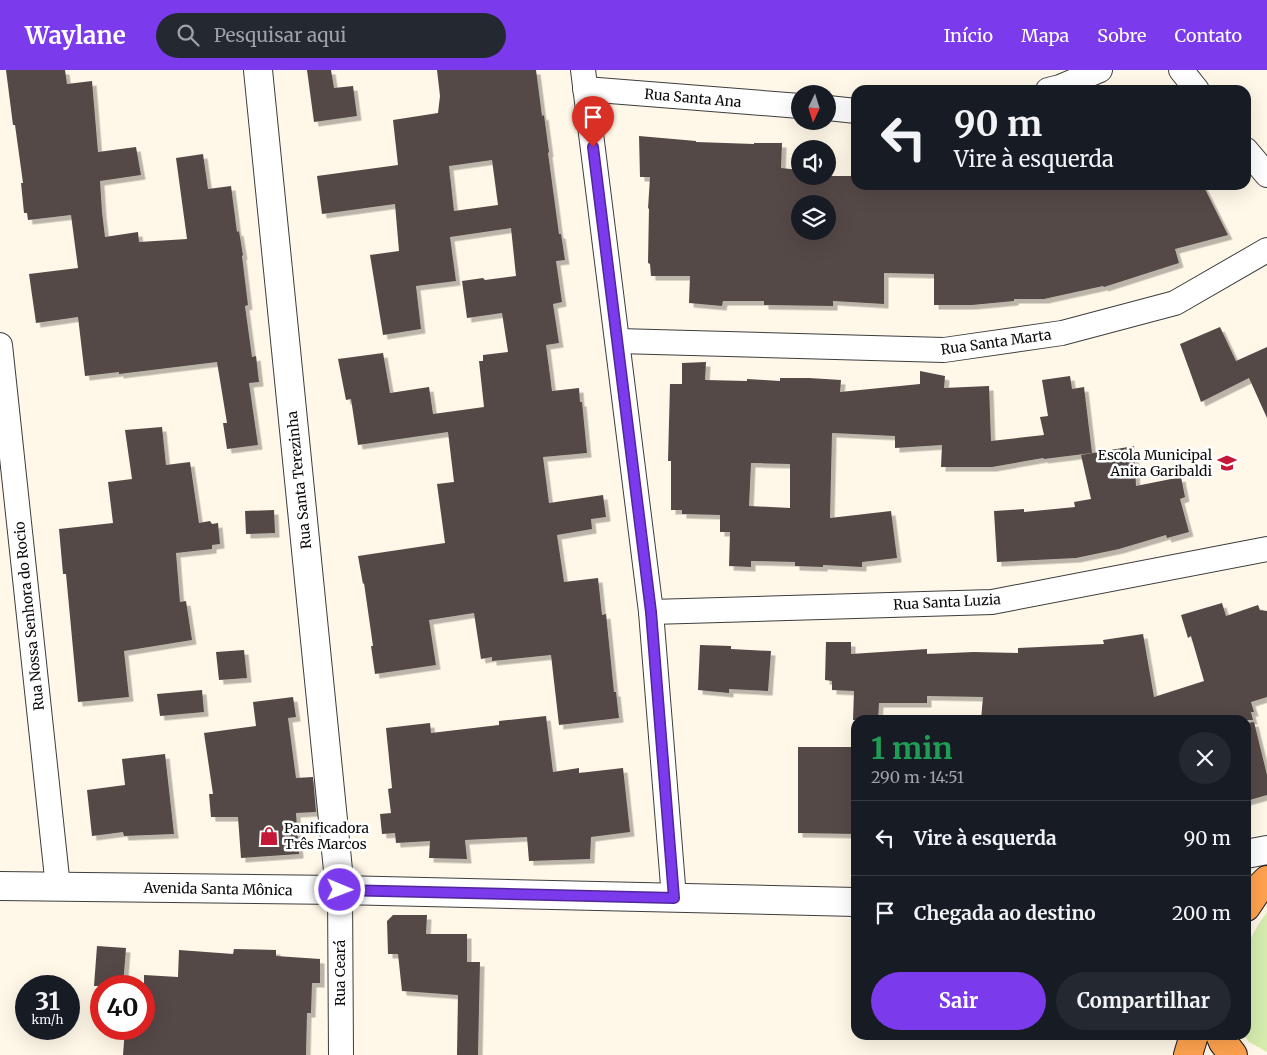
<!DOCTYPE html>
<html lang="pt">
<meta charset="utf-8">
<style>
body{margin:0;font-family:Merriweather,serif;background:#242831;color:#f1f3f6;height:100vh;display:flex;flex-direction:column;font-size:19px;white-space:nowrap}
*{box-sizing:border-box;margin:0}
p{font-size:16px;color:#9ea1a6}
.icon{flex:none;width:28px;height:28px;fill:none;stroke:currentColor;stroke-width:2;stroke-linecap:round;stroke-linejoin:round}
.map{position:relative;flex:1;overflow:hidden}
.drawer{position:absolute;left:851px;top:645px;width:400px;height:325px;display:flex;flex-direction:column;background:#171b24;border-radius:15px;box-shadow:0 5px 20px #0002}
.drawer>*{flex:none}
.hud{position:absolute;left:851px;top:15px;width:400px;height:105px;border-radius:15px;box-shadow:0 5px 20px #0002;background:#171b24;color:#f1f3f6;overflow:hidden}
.needle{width:32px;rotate:184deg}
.tools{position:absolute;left:791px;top:15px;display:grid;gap:10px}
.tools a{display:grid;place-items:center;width:45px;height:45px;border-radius:50%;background:#171b24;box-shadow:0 5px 20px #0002;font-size:25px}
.speed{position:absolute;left:15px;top:905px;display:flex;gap:10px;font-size:25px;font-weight:700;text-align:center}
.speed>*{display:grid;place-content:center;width:65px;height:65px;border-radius:50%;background:#171b24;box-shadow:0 5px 20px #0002;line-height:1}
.speed small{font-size:12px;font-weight:400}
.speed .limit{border:8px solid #d22;background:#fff;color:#111}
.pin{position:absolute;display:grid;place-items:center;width:42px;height:42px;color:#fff;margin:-51px -21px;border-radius:50% 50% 50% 0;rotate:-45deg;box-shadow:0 0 5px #0007}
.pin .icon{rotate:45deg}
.me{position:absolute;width:55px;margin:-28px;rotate:91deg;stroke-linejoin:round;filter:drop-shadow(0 0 4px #0008)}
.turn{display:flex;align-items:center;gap:18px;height:105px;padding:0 20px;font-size:22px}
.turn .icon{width:65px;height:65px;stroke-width:2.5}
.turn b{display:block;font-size:35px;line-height:42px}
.round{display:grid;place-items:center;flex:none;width:52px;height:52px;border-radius:26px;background:#242831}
.summary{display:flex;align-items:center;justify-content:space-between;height:85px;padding:0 20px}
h1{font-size:30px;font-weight:700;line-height:38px;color:#1e9e55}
.action{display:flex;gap:10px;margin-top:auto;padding:10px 20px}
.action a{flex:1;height:58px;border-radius:30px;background:#7c3aed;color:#fff;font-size:20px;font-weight:700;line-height:58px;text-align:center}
.action a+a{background:#242831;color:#f1f3f6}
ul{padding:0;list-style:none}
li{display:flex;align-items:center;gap:15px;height:75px;padding:0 20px;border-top:1px solid #363941}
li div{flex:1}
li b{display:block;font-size:19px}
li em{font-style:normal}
header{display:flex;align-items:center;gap:30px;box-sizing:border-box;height:70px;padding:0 25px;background:#7c3aed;color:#fff}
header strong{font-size:24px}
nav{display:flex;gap:28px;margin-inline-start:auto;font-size:18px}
.search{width:350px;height:45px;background:#242831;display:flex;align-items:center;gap:12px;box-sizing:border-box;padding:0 18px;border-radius:28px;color:#9ea1a6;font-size:19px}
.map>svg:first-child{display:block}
</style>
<header>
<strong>Waylane</strong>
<div class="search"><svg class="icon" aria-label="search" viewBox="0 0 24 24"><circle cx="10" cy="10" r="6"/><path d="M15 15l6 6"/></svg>Pesquisar aqui</div>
<nav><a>Início</a><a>Mapa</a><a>Sobre</a><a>Contato</a></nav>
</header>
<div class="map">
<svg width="1267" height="985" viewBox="0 0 1267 985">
<defs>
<filter id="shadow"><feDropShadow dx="4.5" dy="4.5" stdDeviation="0" flood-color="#0004"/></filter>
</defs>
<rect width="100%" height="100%" fill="#fff7e7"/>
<path fill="#d6ecae" d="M1267 842V982L1249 972 1244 965H1246V877L1258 855Z"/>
<g fill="#544946" fill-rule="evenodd" filter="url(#shadow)">
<path d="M6 0H65L67 14 92 11 98 82 136 77 141 105 100 111 102 142 105 167 138 162 139 172 187 169 176 88 203 84 208 119 231 116 237 162 239 161 243 185 242 186 248 235 245 236 252 287 256 286 259 312 249 313 258 375 227 379 223 353H227L217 292 119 304V302L85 306 78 247 36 253 29 204 78 198 71 145 28 150 27 143H24L21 113H23L15 55H13Z"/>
<path d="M307 0H331L334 18 353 16 357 46 314 52Z"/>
<path d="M437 0H536L542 46 544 45 549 82 548 83 559 164H561L565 190 556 191 562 232 553 234 559 273 546 275 552 321 579 318 580 332H582L587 383 543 387 549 433 603 425 606 447 591 449 592 459 557 465 564 512 598 508 602 545 606 544 614 622H616L619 648 559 655 551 585 492 591V587L481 589 474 543 429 550 436 595 375 604 371 576H373L364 513 363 514 358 486 445 473 437 414 454 412 448 362 358 375 351 329 346 330 338 289 383 283 390 323 429 317 433 344 484 337 479 291H483V285L508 282 502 243 467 248 462 211 483 208 485 210 516 206 511 158 450 167 456 211 416 216 421 259 383 265 370 185 399 181 395 134 322 144 317 106 398 95 393 50 438 43 440 26ZM492 90 498 135 454 141 449 96Z"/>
<path d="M639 66 696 71V72L754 74V73H782L781 98 800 100V106H856V115H1203L1228 165 1175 179 1179 193 1104 217 1103 216 1044 229H1014V231L972 235H934V204L884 203V234L833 231V236L764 235V231H723L722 236 689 233 690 206H651L650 194 648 193 649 138 648 139 650 107H640ZM800 134H828V161H800Z"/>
<path d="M1220 257 1236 291 1267 277V348L1249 308 1201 332 1180 274Z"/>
<path d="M706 292 705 310 747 311V309L780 311V308H809L841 310 840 322 920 314V301L945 306 944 318 989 316 991 371 1044 365 1040 347 1048 346 1042 310 1070 306 1072 319 1084 317 1092 383 1044 389 1043 388 992 397H941L942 375 895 378V366L832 363 830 448 891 441 897 488 862 492V497L823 495V497L795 496V492L751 491V497L729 496 730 462H720V445L682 444V440H671V391H668L670 314H682V293ZM751 393 790 394V438L749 436Z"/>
<path d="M162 357 166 395 190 392 199 453 210 451 212 454 218 453 220 474 212 475V479L176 483 180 532 186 531 192 570 124 581 129 627 78 632 66 504H63L59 459 113 453 108 412 132 409 125 360Z"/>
<path d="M1134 376 1136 416 1181 407 1185 427 1180 429 1189 462 1167 468 1166 465 1119 479 1076 488 997 492 994 441 1024 439V442L1075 437 1074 432 1091 429 1081 385Z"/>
<path d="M274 440 275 463 246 464 245 441Z"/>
<path d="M1222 533 1226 546 1258 535 1260 540 1267 541V627L1251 632 1254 642H1251L1253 650H981L983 627 927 626V633H879L878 650H853L854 621 832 620V611L825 610 826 572H851V584L927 579V584L974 582 1018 583V578L1104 574 1103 570 1143 564 1154 627 1204 611 1191 566 1188 568 1181 545Z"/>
<path d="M700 575 731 576V579L771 581 768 621 729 619V623L698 620Z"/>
<path d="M244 580 247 608 219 610 216 582Z"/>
<path d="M202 620 204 642 160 646 157 624Z"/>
<path d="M293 627 296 647 288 648 296 708 313 707 316 742 296 743 299 784 241 788 238 747H211L209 724H213L204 663 256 656 253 632Z"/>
<path d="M546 646 553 702 579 698V703L623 698 630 762 591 767 590 789 529 791 527 767 465 770 467 789 429 788 430 771 396 773 395 763 382 764 380 744 391 743 388 719 392 718 386 658 430 653 431 663 499 655V651Z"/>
<path d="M1254 652 1267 705V725L1246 731V653Z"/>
<path d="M798 677H856V764L798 763Z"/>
<path d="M165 684 174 764 124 766 123 762 92 766 87 720 125 715 122 689Z"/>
<path d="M393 845H427L426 864H467V892H480L478 985H457L458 925 402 921 398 884H388L387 851Z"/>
<path d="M97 876 126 878 123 916H94Z"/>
<path d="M234 879 276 880V886L320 889V913H312L311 943H307L306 985H123L125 959H144V905L178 907 179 880 233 884Z"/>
</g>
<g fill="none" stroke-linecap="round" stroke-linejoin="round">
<g stroke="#3d3d3d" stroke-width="26">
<g id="minor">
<path d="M583 0 651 542 674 828"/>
<path d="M1181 0 1197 20"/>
<path d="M585 19 800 36"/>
<path d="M1048 20 1060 17 1100 0"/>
<path d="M828 38 856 41"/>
<path d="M1246 80 1267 105"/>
<path d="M618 271 944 280 1062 263 1175 233 1267 180"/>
<path d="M0 275 58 817"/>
<path d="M651 542 992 532 1267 479"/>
<path d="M340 820 341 985"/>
</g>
</g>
<g stroke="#3d3d3d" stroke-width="30">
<g id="tertiary">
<path d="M258 0 340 820"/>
<path d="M1246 784 1267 780"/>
<path d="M0 816 340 820 856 832"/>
</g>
</g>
<g stroke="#1b1b1b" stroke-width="30">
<g id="trunk">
<path d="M1246 837 1259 818 1267 810"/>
<path d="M1220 965 1223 972 1233 985"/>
<path d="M1188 985 1194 965"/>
</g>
</g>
<use href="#minor" stroke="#fff" stroke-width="24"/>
<use href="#tertiary" stroke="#fff" stroke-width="28"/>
<use href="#trunk" stroke="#ffa24e" stroke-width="28"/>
</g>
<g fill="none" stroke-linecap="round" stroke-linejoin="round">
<g stroke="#51269a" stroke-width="12">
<path id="route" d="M340 820 674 828 651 542 593 77"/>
</g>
<use href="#route" stroke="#7c3aed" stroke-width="9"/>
</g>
<defs>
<g id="school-bare" transform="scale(1.5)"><path d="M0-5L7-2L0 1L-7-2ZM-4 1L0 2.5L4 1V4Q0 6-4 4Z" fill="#c51736" stroke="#fff" stroke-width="2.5" paint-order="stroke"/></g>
<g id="shop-bare" transform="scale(1.5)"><path d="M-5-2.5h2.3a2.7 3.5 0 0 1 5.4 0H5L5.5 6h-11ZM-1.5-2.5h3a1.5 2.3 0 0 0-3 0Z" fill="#c51736" stroke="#fff" stroke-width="2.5" paint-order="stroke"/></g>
</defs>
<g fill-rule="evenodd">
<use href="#school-bare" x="1227" y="393"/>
<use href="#shop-bare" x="269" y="766"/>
</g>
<g text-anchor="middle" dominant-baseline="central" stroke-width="5" stroke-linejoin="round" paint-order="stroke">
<g font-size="14" fill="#0a0a0a" stroke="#fff">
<text transform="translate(693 28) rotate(5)">Rua Santa Ana</text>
<text transform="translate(996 272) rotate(-8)">Rua Santa Marta</text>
<text transform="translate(299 410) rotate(-96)">Rua Santa Terezinha</text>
<text transform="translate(947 532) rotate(-3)">Rua Santa Luzia</text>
<text transform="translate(29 546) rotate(-96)">Rua Nossa Senhora do Rocio</text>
<text transform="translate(218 819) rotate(1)">Avenida Santa Mônica</text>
<text transform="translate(340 903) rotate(-90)">Rua Ceará</text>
</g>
<g font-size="14" fill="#0a0a0a" stroke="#fff" text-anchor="end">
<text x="1212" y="385">Escola Municipal<tspan x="1212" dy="16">Anita Garibaldi</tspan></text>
<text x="284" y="758" text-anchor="start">Panificadora<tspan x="284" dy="16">Três Marcos</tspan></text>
</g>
</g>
</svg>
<div class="tools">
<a><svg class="needle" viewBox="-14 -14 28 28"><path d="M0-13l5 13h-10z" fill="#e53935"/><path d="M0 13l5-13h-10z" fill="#9ea1a6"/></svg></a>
<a><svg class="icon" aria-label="sound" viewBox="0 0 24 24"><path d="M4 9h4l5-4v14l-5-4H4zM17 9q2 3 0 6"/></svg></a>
<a><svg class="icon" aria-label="layers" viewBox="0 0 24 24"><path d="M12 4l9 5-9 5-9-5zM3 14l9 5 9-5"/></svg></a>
</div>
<div class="speed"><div>31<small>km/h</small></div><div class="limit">40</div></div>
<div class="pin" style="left:593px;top:77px;background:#d93025"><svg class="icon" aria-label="arrive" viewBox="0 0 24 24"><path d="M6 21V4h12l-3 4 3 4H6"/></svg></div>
<svg class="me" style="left:340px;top:820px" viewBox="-20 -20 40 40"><circle r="17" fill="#7c3aed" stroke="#fff" stroke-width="3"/><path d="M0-11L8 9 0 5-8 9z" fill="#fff"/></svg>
<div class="hud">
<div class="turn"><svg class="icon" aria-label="left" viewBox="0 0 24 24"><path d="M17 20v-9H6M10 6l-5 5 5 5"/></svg><div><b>90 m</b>Vire à esquerda</div></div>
</div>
<section class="drawer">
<div class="summary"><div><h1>1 min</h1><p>290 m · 14:51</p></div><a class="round"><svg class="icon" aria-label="close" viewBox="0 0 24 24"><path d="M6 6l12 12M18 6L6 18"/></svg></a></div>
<ul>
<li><svg class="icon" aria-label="left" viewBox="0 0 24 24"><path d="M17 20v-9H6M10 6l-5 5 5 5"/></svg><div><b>Vire à esquerda</b></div><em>90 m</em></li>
<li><svg class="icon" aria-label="arrive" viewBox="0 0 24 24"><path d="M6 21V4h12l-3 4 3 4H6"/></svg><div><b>Chegada ao destino</b></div><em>200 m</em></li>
</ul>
<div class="action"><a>Sair</a><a>Compartilhar</a></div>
</section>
</div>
